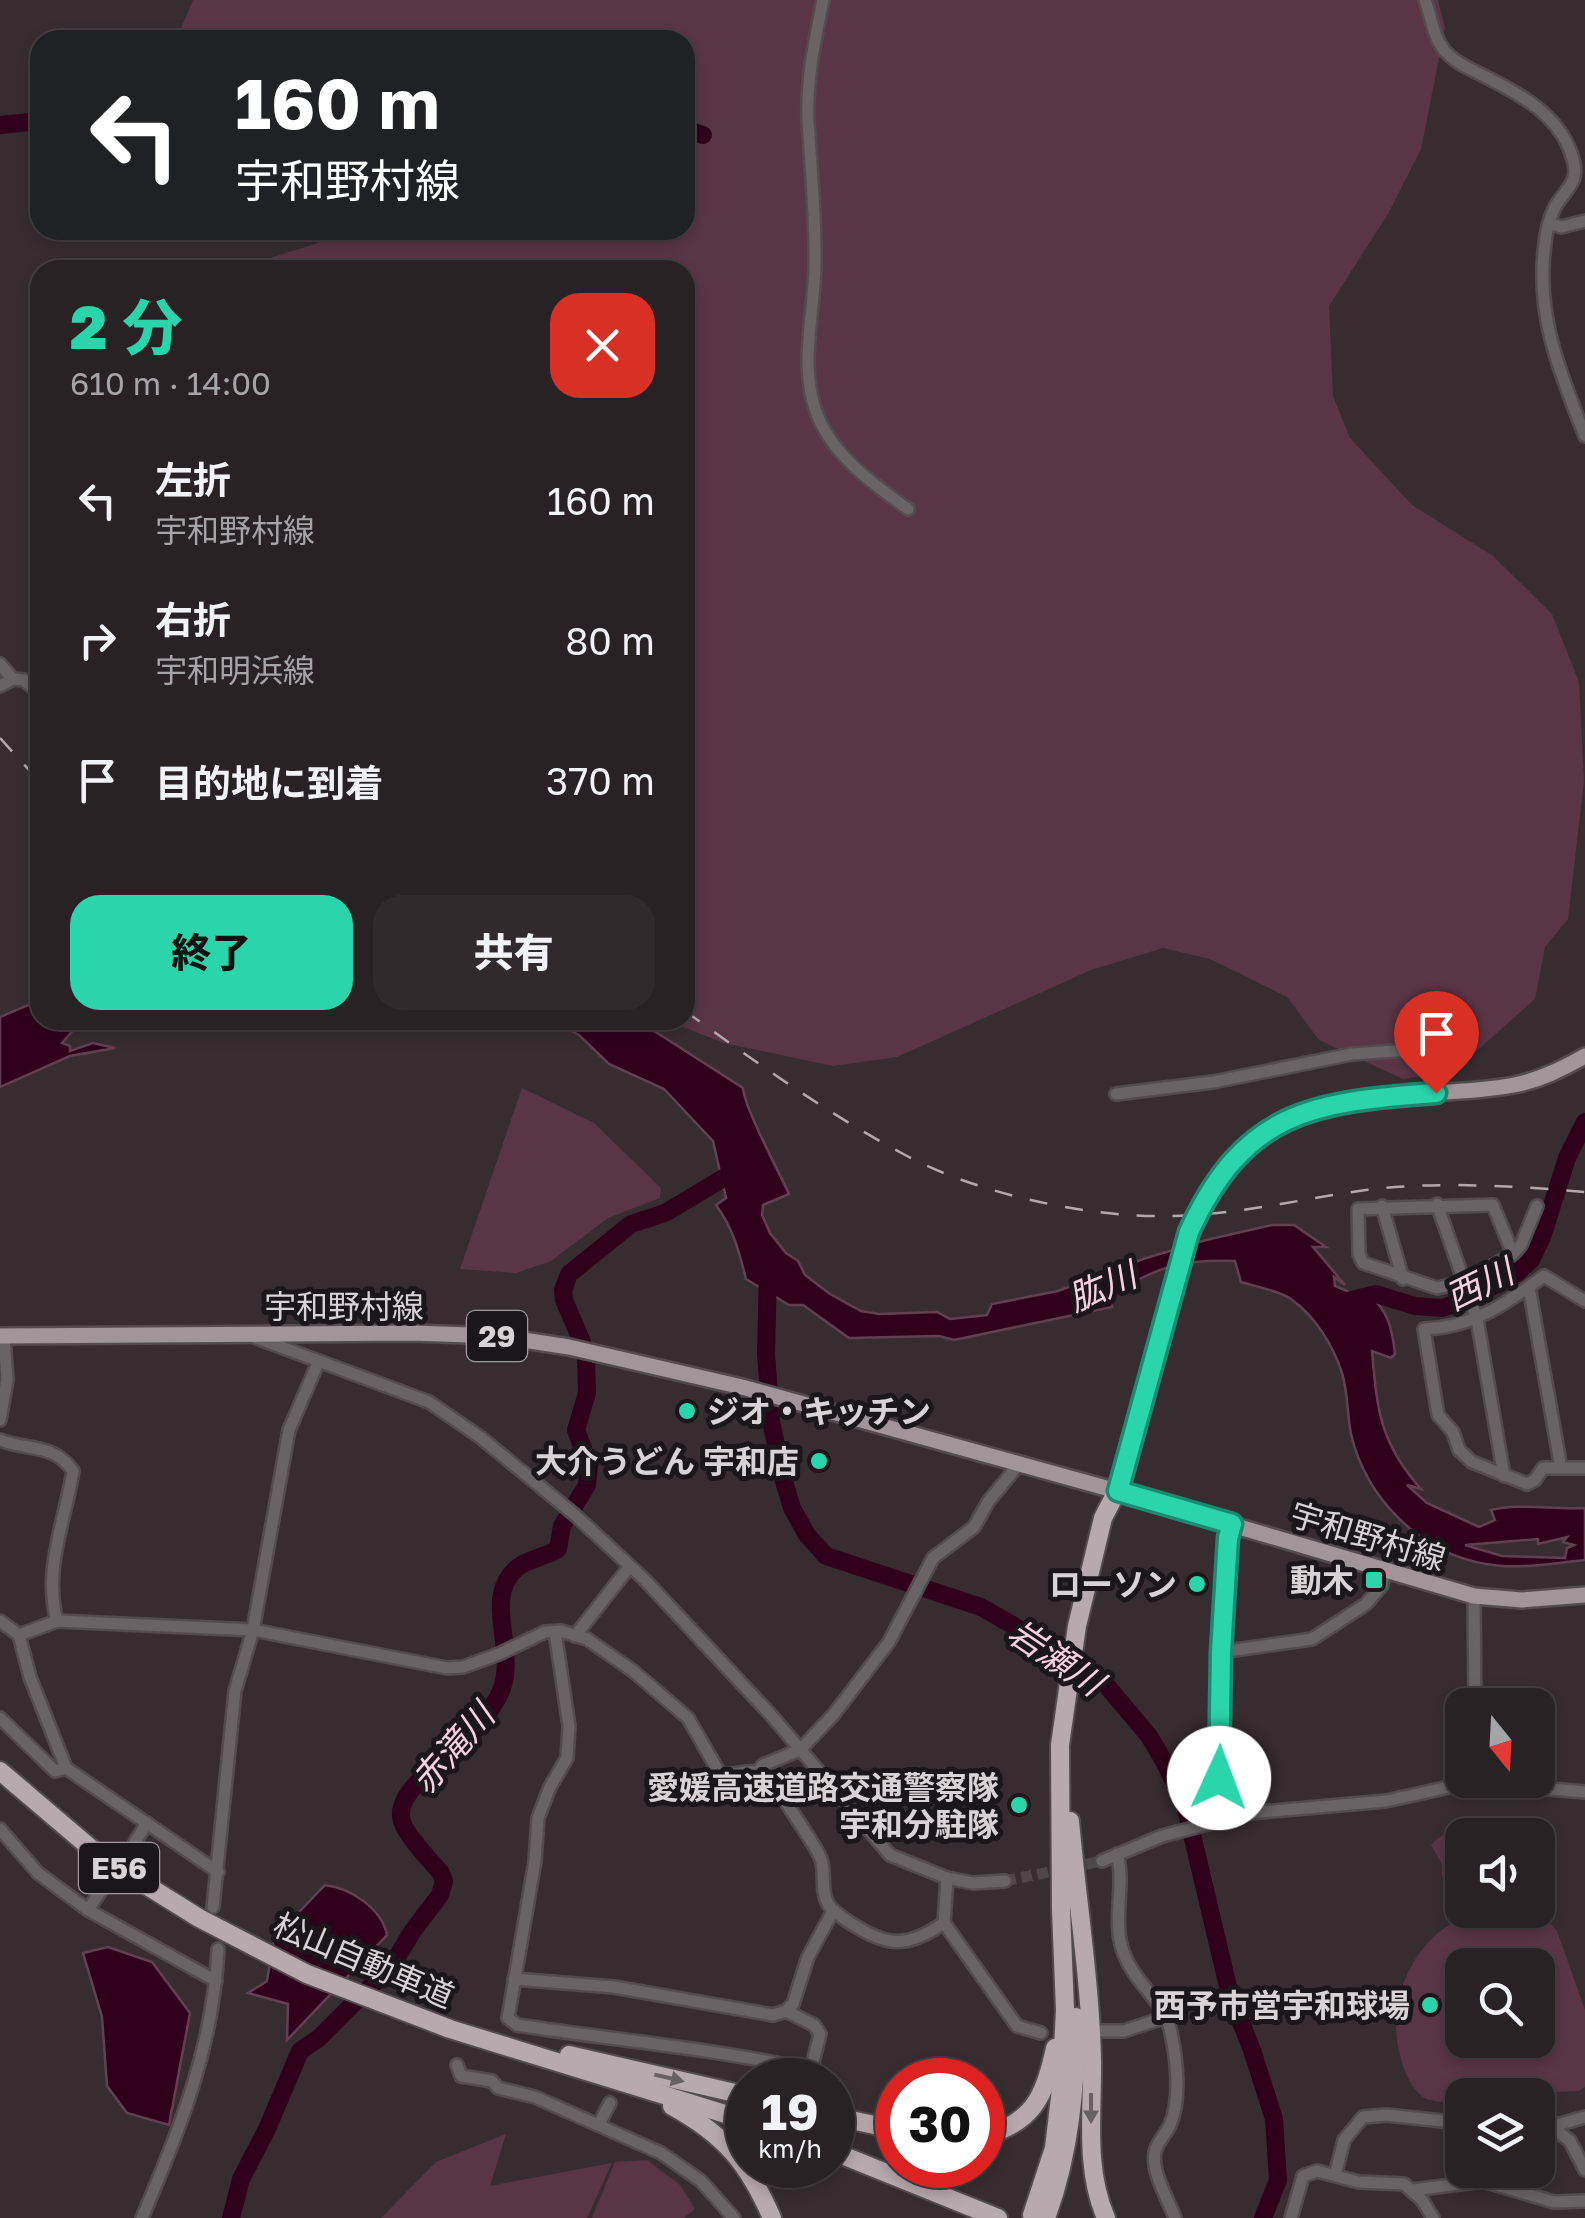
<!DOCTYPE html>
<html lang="ja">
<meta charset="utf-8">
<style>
body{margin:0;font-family:"Golos Text","Noto Sans JP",sans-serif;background:#312a2d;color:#f1f3f6;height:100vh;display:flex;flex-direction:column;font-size:38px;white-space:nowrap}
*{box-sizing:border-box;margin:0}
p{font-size:32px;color:#a5a4a7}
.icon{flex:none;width:55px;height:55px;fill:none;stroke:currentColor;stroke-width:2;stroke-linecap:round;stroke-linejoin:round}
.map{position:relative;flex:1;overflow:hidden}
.side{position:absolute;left:30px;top:260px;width:665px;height:770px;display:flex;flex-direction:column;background:#292225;border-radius:30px;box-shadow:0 5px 15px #0003,0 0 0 2px #453f42}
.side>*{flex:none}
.top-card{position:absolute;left:30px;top:30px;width:665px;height:210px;border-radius:30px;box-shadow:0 5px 15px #0003,0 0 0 2px #453f42;background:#202124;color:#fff;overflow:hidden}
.needle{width:65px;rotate:162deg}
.buttons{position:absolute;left:1445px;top:1688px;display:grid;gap:20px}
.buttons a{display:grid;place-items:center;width:110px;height:110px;border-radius:20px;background:#292225;box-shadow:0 5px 15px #0003,0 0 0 2px #453f42;font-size:50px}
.speed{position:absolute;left:725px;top:2058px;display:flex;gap:20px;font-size:50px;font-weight:700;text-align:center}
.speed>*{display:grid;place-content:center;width:130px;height:130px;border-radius:50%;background:#292225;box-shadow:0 5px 15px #0003,0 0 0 2px #453f42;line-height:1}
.speed small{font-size:25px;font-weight:400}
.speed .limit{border:15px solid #d22;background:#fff;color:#111}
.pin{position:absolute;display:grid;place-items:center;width:85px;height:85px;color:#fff;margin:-102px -42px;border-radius:50% 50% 50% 0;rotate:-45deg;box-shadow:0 0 10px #0007}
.pin .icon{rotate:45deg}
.me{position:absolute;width:110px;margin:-55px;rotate:2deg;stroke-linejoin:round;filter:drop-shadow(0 0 8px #0008)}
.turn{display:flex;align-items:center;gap:35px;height:210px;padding:0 40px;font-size:45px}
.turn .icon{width:130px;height:130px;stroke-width:2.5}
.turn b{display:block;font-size:70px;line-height:85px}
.round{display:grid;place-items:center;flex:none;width:105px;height:105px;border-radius:30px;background:#312a2d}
.head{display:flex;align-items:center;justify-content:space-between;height:170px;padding:0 40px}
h1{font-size:60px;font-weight:800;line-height:75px;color:#2bd5ac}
.cta{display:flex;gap:20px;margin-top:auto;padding:20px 40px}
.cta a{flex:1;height:115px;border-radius:30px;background:#2bd5ac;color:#111;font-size:40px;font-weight:800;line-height:115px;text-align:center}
.cta a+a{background:#312a2d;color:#f1f3f6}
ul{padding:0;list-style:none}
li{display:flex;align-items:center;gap:30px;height:140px;padding:0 40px}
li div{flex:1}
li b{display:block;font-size:38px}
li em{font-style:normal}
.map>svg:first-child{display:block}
</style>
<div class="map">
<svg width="1585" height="2218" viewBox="0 0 1585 2218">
<rect width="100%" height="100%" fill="#372d31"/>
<g fill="#5a3546" fill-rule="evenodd">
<path d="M193 0H1438L1445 28 1421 149 1388 214 1329 306 1333 396 1350 438 1412 505 1493 556 1552 614 1579 682 1584 781 1568 919 1545 947 1535 999 1454 1071 1403 1079 1319 1040 1287 997 1210 959 1163 948 1091 970 897 1057 833 1066 724 1043 665 1020H685V270H233L358 230H685V40H176Z"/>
<path d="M522 1088 594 1123 661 1188 660 1198 608 1218 551 1261 516 1273 460 1269Z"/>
<path d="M1513 1821 1527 1827 1526 1835H1462V1871L1442 1877V1864L1431 1845C1450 1824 1486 1823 1513 1821Z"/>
<path d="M1539 1910 1557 1931 1585 2010V2087L1579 2091 1462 2095V2100C1450 2101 1436 2104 1425 2098 1413 2091 1404 2072 1401 2059 1383 1999 1416 1930 1478 1911 1495 1906 1522 1910 1539 1910ZM1538 1965V2040H1462V1965Z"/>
<path d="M506 2134 490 2186 612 2163 587 2218H381L436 2162Z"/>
<path d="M647 2160 680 2185 695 2209 684 2218H592L615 2162Z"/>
</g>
<g fill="#30001a" stroke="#633f52" stroke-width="2.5" fill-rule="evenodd">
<path d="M40 1000V1020H82L62 1043 70 1046V1051L93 1043 115 1048 70 1056 0 1087V1017Z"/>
<path d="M551 1020H637L743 1088C744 1107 779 1172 789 1194L763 1205 762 1215 770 1233 786 1253 798 1261 805 1275 830 1294 861 1311 879 1314 937 1312 950 1319 987 1315 992 1304 1058 1291 1143 1259 1206 1240 1272 1225H1294L1326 1247H1313L1345 1285 1334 1277 1335 1286 1356 1295 1368 1293C1388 1311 1392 1327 1395 1354L1391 1358 1372 1351C1377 1410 1380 1443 1421 1489L1407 1485 1427 1503 1479 1527 1495 1520 1491 1510C1521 1503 1554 1510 1585 1508V1560C1553 1563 1518 1570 1486 1564 1420 1553 1366 1498 1351 1434 1347 1414 1348 1392 1342 1373 1333 1345 1315 1316 1291 1299 1278 1290 1256 1287 1241 1282L1235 1261C1179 1259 1159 1267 1111 1294L1112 1307 954 1340 939 1336 849 1338 803 1305H789L746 1279C739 1251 733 1228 716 1205L726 1198 713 1141 664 1089 609 1064 579 1035ZM1567 1537 1563 1542 1574 1545 1567 1548 1565 1558 1502 1556 1465 1545 1538 1539V1544Z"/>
<path d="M325 1885C351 1888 382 1909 387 1935L287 2040 288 2004 248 1993 267 1981 274 1938Z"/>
<path d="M108 1947 152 1962 190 2013 169 2125 127 2113 107 2086 102 2017 83 1953Z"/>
</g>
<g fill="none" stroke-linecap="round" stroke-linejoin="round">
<g stroke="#30001a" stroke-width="18">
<path d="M0 125 40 121"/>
<path d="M685 129 703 135"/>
<path d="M768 1269 766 1354 771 1421 783 1478 792 1508 807 1535 826 1556 981 1607 1058 1651 1101 1679 1149 1736 1165 1763 1185 1805 1230 1995 1252 2050 1274 2119 1278 2180 1263 2218"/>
<path d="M1348 1301 1376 1294 1415 1306 1442 1308 1467 1300 1518 1272 1531 1260 1542 1237 1567 1158 1585 1122"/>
<path d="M582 1342 564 1300 563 1290 569 1274 631 1224 665 1213 737 1170"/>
<path d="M231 2218 241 2179 267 2129 300 2051 319 2038 392 1965 412 1932 440 1895 444 1881 441 1873C431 1861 402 1832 401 1817 398 1789 446 1759 464 1742 476 1730 488 1714 497 1699 523 1655 479 1601 517 1568 527 1559 546 1557 558 1549L562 1526 587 1485 589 1465 576 1430 587 1393 586 1360"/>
</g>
<g stroke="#4f464a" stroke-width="11" stroke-dasharray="11 5.5" stroke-linecap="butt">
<path d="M1005 1881 1102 1861"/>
<path d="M104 1886 135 1842"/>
</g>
<g stroke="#544b4f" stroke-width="16">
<g id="minor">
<path d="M823 0C815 40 806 80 808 121 811 170 816 217 815 266 814 317 798 368 818 417 835 457 874 485 908 509"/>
<path d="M1425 0C1431 16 1433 36 1444 50 1454 62 1468 68 1482 75 1518 93 1557 113 1571 153 1582 183 1567 186 1555 207 1548 220 1545 238 1544 252 1537 319 1561 375 1585 436"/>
<path d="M1549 223 1561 227 1585 221"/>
<path d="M0 664 13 679 24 680 40 694"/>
<path d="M0 686 13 679"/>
<path d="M1116 1094 1213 1082 1352 1054 1410 1050 1440 1063 1436 1093"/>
<path d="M1437 1204 1477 1319 1504 1476"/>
<path d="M1382 1206 1403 1279"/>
<path d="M1513 1254 1493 1205 1358 1209 1359 1254 1363 1263 1437 1288 1464 1282 1513 1254 1521 1245 1537 1206"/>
<path d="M1529 1287 1561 1468"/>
<path d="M1585 1301 1544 1276C1506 1304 1471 1328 1424 1329L1438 1415 1453 1432 1459 1450 1472 1462 1527 1484 1535 1480 1543 1468H1585"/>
<path d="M254 1337 429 1402 480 1437 575 1515 644 1579 771 1715 890 1855 947 1878 973 1883 1005 1881"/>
<path d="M0 1420 7 1380 4 1336"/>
<path d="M0 1440C28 1451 54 1443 73 1471 65 1521 43 1570 57 1621"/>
<path d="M1474 1596 1475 1705"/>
<path d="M0 1621 19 1635 57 1621 253 1630 447 1668 463 1667 499 1654 545 1632 561 1631 587 1639 633 1671 688 1718 720 1774C735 1777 750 1767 765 1775 772 1780 817 1848 821 1859 826 1874 820 1890 828 1904 834 1913 843 1918 852 1924 888 1947 907 1948 944 1923"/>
<path d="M555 1632 569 1726 567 1758 550 1787 538 1818 535 1861 508 2018 517 2025C613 2040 710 2048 805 2069L812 2066 820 2034 814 2025 786 2011"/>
<path d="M19 1635 30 1677 66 1768 218 1872"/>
<path d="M575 1636 630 1566"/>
<path d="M1221 1652 1312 1639 1366 1604 1382 1585 1385 1570"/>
<path d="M0 1718 55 1771 66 1768"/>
<path d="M758 1772 763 1765 800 1750 834 1714 889 1642 933 1558 974 1527 988 1502 1019 1464"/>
<path d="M1215 1820 1222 1744 1221 1652 1228 1538 1232 1524"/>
<path d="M0 1829 38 1873 88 1910"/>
<path d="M135 1842 147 1823"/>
<path d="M1117 1854C1126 1886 1111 1922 1124 1954 1135 1984 1165 2001 1171 2033 1177 2060 1181 2100 1170 2125 1166 2134 1157 2142 1155 2152 1151 2172 1168 2199 1175 2218"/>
<path d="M1102 1861 1162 1836 1250 1813 1386 1801 1472 1782 1585 1792"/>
<path d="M947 1878 944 1923 1017 2026 1041 2033"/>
<path d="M104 1886 88 1910 216 1981"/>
<path d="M213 1907 235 1691 253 1630 289 1430 318 1363"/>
<path d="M514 1979 614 1987 773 2015 786 2011 793 2004 808 1957 833 1911"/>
<path d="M1101 2031H1124L1166 2017"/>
<path d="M457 2065 461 2076 492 2081 498 2088 535 2097 661 2153 701 2181 734 2218"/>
<path d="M599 2124 610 2103"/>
<path d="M1538 2131 1558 2132 1560 2124 1585 2117"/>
<path d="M1558 2132 1570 2141 1585 2170"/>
<path d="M1335 2175 1344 2140 1363 2117 1386 2115 1462 2123"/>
<path d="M1413 2190 1483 2181 1554 2202 1585 2201"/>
<path d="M142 2218C180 2128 213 2049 218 1949"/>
<path d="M1291 2218 1303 2176 1317 2171 1359 2182 1404 2184 1422 2200 1433 2218"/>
</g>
</g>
<g stroke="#544b4f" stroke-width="20">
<g id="major">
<path d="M1207 1192C1224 1172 1239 1152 1260 1137 1332 1081 1430 1101 1514 1085 1540 1080 1562 1069 1585 1056"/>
<path d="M0 1336 413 1333 497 1336 569 1347 742 1387 1117 1491 1474 1596 1522 1600 1585 1595"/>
<path d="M1117 1491 1164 1323"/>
</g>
</g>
<g stroke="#544b4f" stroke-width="22">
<g id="highway">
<path d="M0 1771 101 1857 199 1918 307 1974 450 2029 748 2121"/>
<path d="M1070 1821C1077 1900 1090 1979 1092 2059 1093 2111 1084 2168 1106 2218"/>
<path d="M569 2055 748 2096"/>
<path d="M672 2106C725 2135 748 2163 772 2218"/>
<path d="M832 2116 898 2130"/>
<path d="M982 2136C1033 2124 1045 2096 1055 2048"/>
<path d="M832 2151 998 2218"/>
<path d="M1032 2215 1054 2148 1061 2089 1065 2010 1061 1910 1060 1745 1077 1626 1103 1518 1117 1491"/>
<path d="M1046 2218C1070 2153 1076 2086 1076 2017"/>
</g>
</g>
<use href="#minor" stroke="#696365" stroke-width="11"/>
<use href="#major" stroke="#a1959a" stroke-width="15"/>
<use href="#highway" stroke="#b7a9ae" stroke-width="18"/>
<g stroke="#b1a9ac" stroke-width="2.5" stroke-dasharray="18 18" stroke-linecap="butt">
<path d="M0 738 40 782"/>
<path d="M685 1011C757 1063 828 1114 907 1156 978 1194 1090 1218 1170 1216 1236 1215 1301 1199 1366 1190 1436 1181 1514 1186 1585 1192"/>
</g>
<g stroke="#544b4f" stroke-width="20" stroke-linecap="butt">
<path id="major-bridge" d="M1164 1323 1189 1232 1207 1192"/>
</g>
<use href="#major-bridge" stroke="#a1959a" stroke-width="15"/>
</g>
<defs><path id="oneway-solid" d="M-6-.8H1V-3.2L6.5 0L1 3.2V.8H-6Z" transform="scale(2.5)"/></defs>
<g fill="#696064">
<use href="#oneway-solid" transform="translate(669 2078) rotate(13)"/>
<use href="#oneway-solid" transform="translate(1091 2108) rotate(90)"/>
</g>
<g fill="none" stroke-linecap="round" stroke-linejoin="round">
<g stroke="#1c8a70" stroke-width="25">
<path id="route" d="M1219 1778 1221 1652 1228 1538 1232 1524 1118 1491 1189 1232C1245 1110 1313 1102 1436 1093"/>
</g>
<use href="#route" stroke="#2bd5ac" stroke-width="18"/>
</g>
<g fill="#2bd5ac" stroke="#1b1619" stroke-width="4">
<circle cx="687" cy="1411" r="10"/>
<circle cx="819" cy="1461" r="10"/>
<rect x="1364" y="1570" width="20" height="20" rx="5"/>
<circle cx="1197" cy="1584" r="10"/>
<circle cx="1019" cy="1805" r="10"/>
<circle cx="1430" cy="2005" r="10"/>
</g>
<g text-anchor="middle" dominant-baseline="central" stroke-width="10" stroke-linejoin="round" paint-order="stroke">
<g fill="#1b1619" stroke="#a19a9d" stroke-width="2.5">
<rect x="467" y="1311" width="60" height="50" rx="8"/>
<rect x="79" y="1843" width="80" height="50" rx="8"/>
</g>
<g font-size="30" font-weight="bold" fill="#dad3d6">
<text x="497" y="1336">29</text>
<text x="119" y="1868">E56</text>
</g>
<g font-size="32" fill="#dad3d6" stroke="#1b1619">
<text x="344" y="1306">宇和野村線</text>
<text transform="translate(1368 1536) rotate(17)">宇和野村線</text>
<text transform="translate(364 1960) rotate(23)">松山自動車道</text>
</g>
<g font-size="32" font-weight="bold" fill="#dad3d6" stroke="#1b1619" text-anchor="end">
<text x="707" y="1411" text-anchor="start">ジオ・キッチン</text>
<text x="799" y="1461">大介うどん 宇和店</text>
<text x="1354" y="1580">動木</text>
<text x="1177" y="1584">ローソン</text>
<text x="999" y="1787">愛媛高速道路交通警察隊<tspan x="999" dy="37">宇和分駐隊</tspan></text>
<text x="1410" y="2005">西予市営宇和球場</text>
</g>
<g font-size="35" font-style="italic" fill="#f8d1e1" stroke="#1b1619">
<text transform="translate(1479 1284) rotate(-26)">西川</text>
<text transform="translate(1102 1286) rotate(-23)">肱川</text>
<text transform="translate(1056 1657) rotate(34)">岩瀬川</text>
<text transform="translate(452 1748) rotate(-49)">赤滝川</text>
</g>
</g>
</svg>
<div class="buttons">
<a><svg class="needle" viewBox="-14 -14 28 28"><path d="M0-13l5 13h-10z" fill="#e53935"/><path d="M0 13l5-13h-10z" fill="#a5a4a7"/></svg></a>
<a><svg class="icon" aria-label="sound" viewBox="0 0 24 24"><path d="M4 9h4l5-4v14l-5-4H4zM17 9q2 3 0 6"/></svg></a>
<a><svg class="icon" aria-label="search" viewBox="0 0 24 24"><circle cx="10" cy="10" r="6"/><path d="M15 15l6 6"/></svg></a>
<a><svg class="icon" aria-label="layers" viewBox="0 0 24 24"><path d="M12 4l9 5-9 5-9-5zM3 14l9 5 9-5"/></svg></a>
</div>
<div class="speed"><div>19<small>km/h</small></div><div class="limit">30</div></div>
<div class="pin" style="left:1436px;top:1093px;background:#d93025"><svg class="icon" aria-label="arrive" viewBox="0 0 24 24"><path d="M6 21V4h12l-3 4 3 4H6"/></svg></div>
<svg class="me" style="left:1219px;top:1778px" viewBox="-20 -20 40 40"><circle r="19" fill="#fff"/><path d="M0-13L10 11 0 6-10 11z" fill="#2bd5ac"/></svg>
<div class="top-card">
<div class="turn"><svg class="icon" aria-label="left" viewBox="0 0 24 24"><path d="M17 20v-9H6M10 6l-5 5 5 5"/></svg><div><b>160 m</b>宇和野村線</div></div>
</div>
<section class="side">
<div class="head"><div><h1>2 分</h1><p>610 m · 14:00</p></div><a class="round" style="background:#d93025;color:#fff"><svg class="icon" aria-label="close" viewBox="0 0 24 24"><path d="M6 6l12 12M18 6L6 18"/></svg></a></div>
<ul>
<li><svg class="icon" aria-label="left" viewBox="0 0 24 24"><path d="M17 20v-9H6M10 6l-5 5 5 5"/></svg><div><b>左折</b><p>宇和野村線</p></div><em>160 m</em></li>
<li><svg class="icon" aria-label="right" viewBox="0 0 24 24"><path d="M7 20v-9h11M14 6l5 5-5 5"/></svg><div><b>右折</b><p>宇和明浜線</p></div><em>80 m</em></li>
<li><svg class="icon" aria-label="arrive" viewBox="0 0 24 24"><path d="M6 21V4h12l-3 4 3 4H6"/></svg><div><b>目的地に到着</b></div><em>370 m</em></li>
</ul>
<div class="cta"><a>終了</a><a>共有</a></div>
</section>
</div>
